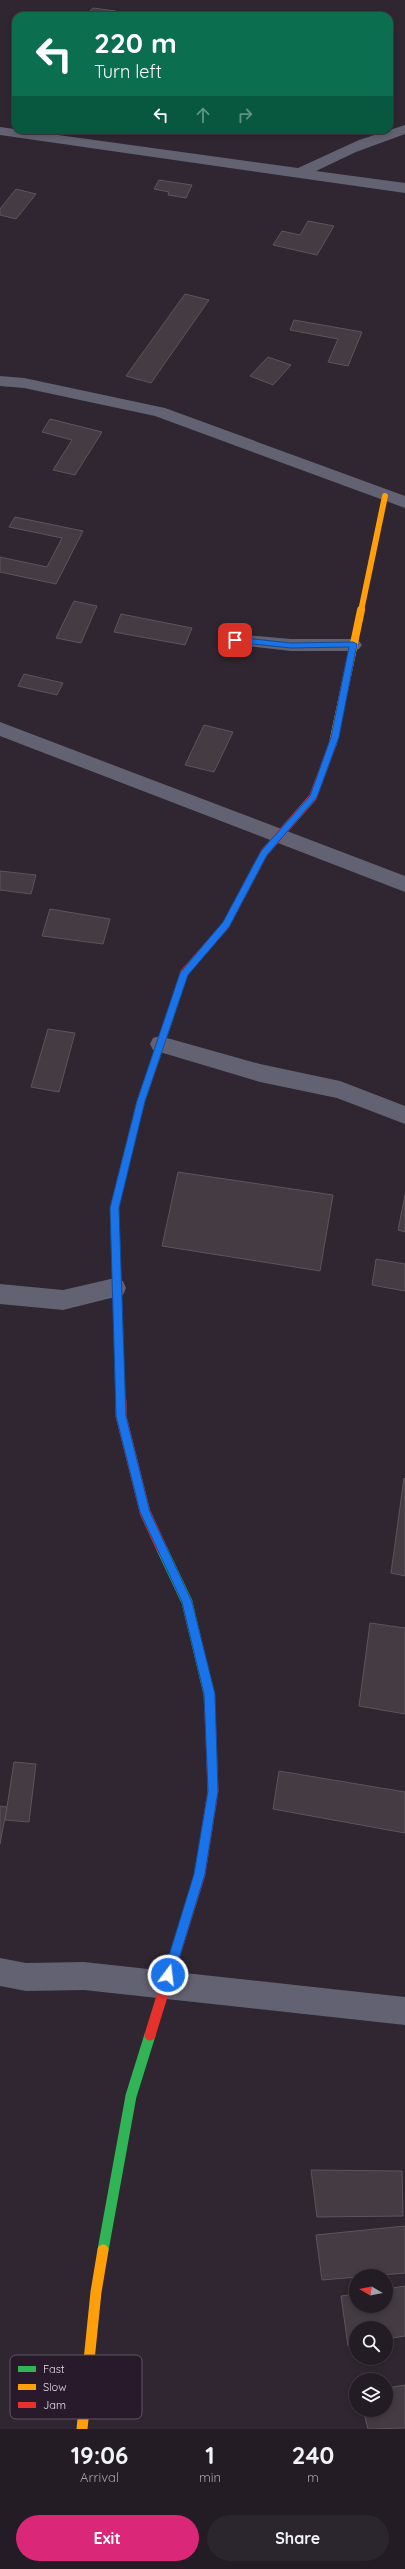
<!DOCTYPE html>
<style>
body{margin:0;font-family:Quicksand,sans-serif;background:#2b252d;color:#f1f3f6;height:100vh;display:flex;flex-direction:column;font-size:15px;white-space:nowrap}
*{box-sizing:border-box;margin:0}
p{font-size:13px;color:#a3a1a7}
.icon{flex:none;width:22px;height:22px;fill:none;stroke:currentColor;stroke-width:2;stroke-linecap:round;stroke-linejoin:round}
.map{position:relative;height:2429px;overflow:hidden}
.panel{display:flex;flex-direction:column;background:#231c25;flex:1}
.panel>*{flex:none}
.hud{position:absolute;left:12px;top:12px;width:381px;height:122px;border-radius:12px;box-shadow:0 2px 6px #0003,0 0 0 1px #403a42;background:#0b6e4f;color:#fff;overflow:hidden}
.needle{width:26px;rotate:279deg}
.fabs{position:absolute;left:349px;top:2269px;display:grid;gap:8px}
.fabs a{display:grid;place-items:center;width:44px;height:44px;border-radius:50%;background:#231c25;box-shadow:0 2px 6px #0003,0 0 0 1px #403a42;font-size:20px}
.pin{position:absolute;display:grid;place-items:center;width:34px;height:34px;color:#fff;margin:-17px;border-radius:8px;box-shadow:0 2px 6px #0006}
.me{position:absolute;width:44px;margin:-22px;rotate:15deg;stroke-linejoin:round;filter:drop-shadow(0 0 3px #0008)}
.turn{display:flex;align-items:center;gap:14px;height:84px;padding:0 16px;font-size:18px}
.turn .icon{width:52px;height:52px;stroke-width:2.5}
.turn b{display:block;font-size:28px;line-height:34px}
.lanes{display:flex;align-items:center;height:38px;padding:0 16px;background:#0003;justify-content:center;gap:20px;direction:ltr}
.lanes .off{opacity:.35}
.eta{display:flex;justify-content:space-evenly;align-items:center;height:68px;text-align:center}
.eta b{font-size:24px;font-weight:700;line-height:28px}
.primary-button{display:flex;gap:8px;margin-top:auto;padding:8px 16px}
.primary-button a{flex:1;height:46px;border-radius:24px;background:#db2777;color:#fff;font-size:16px;font-weight:700;line-height:46px;text-align:center}
.primary-button a+a{background:#2b252d;color:#f1f3f6}
.map>svg:first-child{display:block}
</style>
<div class="map">
<svg width="405" height="2429" viewBox="0 0 405 2429">
<rect width="100%" height="100%" fill="#2f2631"/>
<g fill="#443b43" stroke="#5e545b">
<path d="M93 8 116 11 114 16H84Z"/>
<path d="M159 180 192 185 186 198 168 195 169 192 154 189Z"/>
<path d="M16 189 36 194 16 219 0 215V209Z"/>
<path d="M308 221 334 226 317 255 273 245 282 231 300 235Z"/>
<path d="M185 294 209 300 151 383 126 376Z"/>
<path d="M294 320 362 332 348 366 328 362 338 339 290 330Z"/>
<path d="M268 357 291 365 273 385 250 376Z"/>
<path d="M50 419 102 432 75 475 53 470 72 440 42 432Z"/>
<path d="M15 517 83 531 56 584 0 572V557L47 567 62 538 9 527Z"/>
<path d="M74 601 97 606 81 643 56 638Z"/>
<path d="M121 614 192 628 185 645 114 632Z"/>
<path d="M24 674 63 683 57 695 18 686Z"/>
<path d="M204 725 233 732 214 772 185 765Z"/>
<path d="M0 871 36 875 31 894 0 890Z"/>
<path d="M50 909 110 919 103 944 42 936Z"/>
<path d="M48 1029 75 1033 59 1092 31 1087Z"/>
<path d="M178 1172 333 1195 320 1271 162 1246Z"/>
<path d="M405 1195V1232L398 1230Z"/>
<path d="M376 1259 405 1264V1291L372 1285Z"/>
<path d="M404 1478 405 1479V1576L391 1573Z"/>
<path d="M370 1623 405 1628V1714L359 1706Z"/>
<path d="M14 1762 36 1764 29 1822 5 1820Z"/>
<path d="M279 1771 405 1792V1833L273 1809Z"/>
<path d="M0 1806 7 1807 0 1844Z"/>
<path d="M311 2170 402 2171 403 2216 317 2217Z"/>
<path d="M405 2226V2273L322 2280 316 2235Z"/>
<path d="M405 2286V2336L386 2339V2328H356V2344L348 2346 341 2296 356 2294V2306H386V2289Z"/>
<path d="M405 2385V2428L368 2429 363 2410H386V2388Z"/>
</g>
<g fill="none" stroke-linecap="round" stroke-linejoin="round">
<g fill="#626273" fill-rule="evenodd">
<path d="M405 125V134L356 152 316 171 405 183V193L0 135V127L298 168 359 140Z"/>
<path d="M0 376 24 378 165 408 405 496V508L155 416 24 388 0 386Z"/>
<path d="M235 634 291 639H353L359 641 362 645 359 649 353 651H291L229 644 226 640 229 636Z"/>
<path d="M0 722 405 876V892L0 736Z"/>
<path d="M160 1036 260 1064 340 1081 405 1106V1124L337 1098 260 1082 153 1050 150 1044 153 1038Z"/>
<path d="M115 1278 123 1281 126 1288 123 1295 63 1310 0 1304V1284L63 1290Z"/>
<path d="M0 1958 26 1963 84 1962 405 1997V2025L84 1990 26 1991 0 1986Z"/>
</g>
<g stroke="#30b455" stroke-width="11">
<path d="M162 1549 187 1602 209 1694 210 1711"/>
<path d="M103 2250 131 2096 150 2035"/>
</g>
<path stroke="#ff9f0a" stroke-width="6" d="M361 611 385 496"/>
<g stroke="#ff9f0a" stroke-width="8">
<path d="M333 743 361 610"/>
<path d="M119 1353 114 1208 141 1101 171 1013"/>
</g>
<path stroke="#ff9f0a" stroke-width="11" d="M82 2429 96 2292 103 2250"/>
<g stroke="#e5322d" stroke-width="8">
<path d="M171 1013 184 973 226 925 264 853 313 797 333 743"/>
<path d="M119 1353 121 1402"/>
</g>
<g stroke="#e5322d" stroke-width="11">
<path d="M121 1401V1416L145 1512 162 1549"/>
<path d="M150 2035 200 1874 213 1791 210 1711"/>
</g>
</g>
<path fill="#1a73e8" stroke="#114b97" d="M235 637 291 643 353 642 357 644 339 737 317 797 267 855 229 927 188 975 145 1101 119 1208 126 1416 150 1512 192 1602 215 1694 218 1791 205 1874 174 1975 168 1981 163 1975 194 1874 208 1791 204 1694 182 1602 140 1512 116 1416 110 1208 137 1101 180 973 223 922 261 851 310 796 331 737 349 647 291 648 233 642V638Z"/>
<rect x="10" y="2355" width="132" height="64" rx="6" fill="#28192b" stroke="#615464" stroke-width="1"/>
<rect x="18" y="2366" width="18" height="6" fill="#30b455"/>
<rect x="18" y="2384" width="18" height="6" fill="#ff9f0a"/>
<rect x="18" y="2402" width="18" height="6" fill="#e5322d"/>
<g font-size="11" fill="#e6dce8">
<text x="43" y="2373">Fast</text>
<text x="43" y="2391">Slow</text>
<text x="43" y="2409">Jam</text>
</g>
</svg>
<div class="fabs">
<a><svg class="needle" viewBox="-14 -14 28 28"><path d="M0-13l5 13h-10z" fill="#e53935"/><path d="M0 13l5-13h-10z" fill="#a3a1a7"/></svg></a>
<a><svg class="icon" aria-label="search" viewBox="0 0 24 24"><circle cx="10" cy="10" r="6"/><path d="M15 15l6 6"/></svg></a>
<a><svg class="icon" aria-label="layers" viewBox="0 0 24 24"><path d="M12 4l9 5-9 5-9-5zM3 14l9 5 9-5"/></svg></a>
</div>
<div class="pin" style="left:235px;top:640px;background:#d93025"><svg class="icon" aria-label="arrive" viewBox="0 0 24 24"><path d="M6 21V4h12l-3 4 3 4H6"/></svg></div>
<svg class="me" style="left:168px;top:1975px" viewBox="-20 -20 40 40"><circle r="17" fill="#1a73e8" stroke="#fff" stroke-width="3"/><path d="M0-11L8 9 0 5-8 9z" fill="#fff"/></svg>
<div class="hud">
<div class="turn"><svg class="icon" aria-label="left" viewBox="0 0 24 24"><path d="M17 20v-9H6M10 6l-5 5 5 5"/></svg><div><b>220 m</b>Turn left</div></div>
<div class="lanes"><svg class="icon" aria-label="left" viewBox="0 0 24 24"><path d="M17 20v-9H6M10 6l-5 5 5 5"/></svg><svg class="icon off" aria-label="ahead" viewBox="0 0 24 24"><path d="M12 20V5M6 11l6-6 6 6"/></svg><svg class="icon off" aria-label="right" viewBox="0 0 24 24"><path d="M7 20v-9h11M14 6l5 5-5 5"/></svg></div>
</div>
</div>
<section class="panel">
<div class="eta">
<div><b>19:06</b><p>Arrival</p></div>
<div><b>1</b><p>min</p></div>
<div><b>240</b><p>m</p></div>
</div>
<div class="primary-button"><a>Exit</a><a>Share</a></div>
</section>
